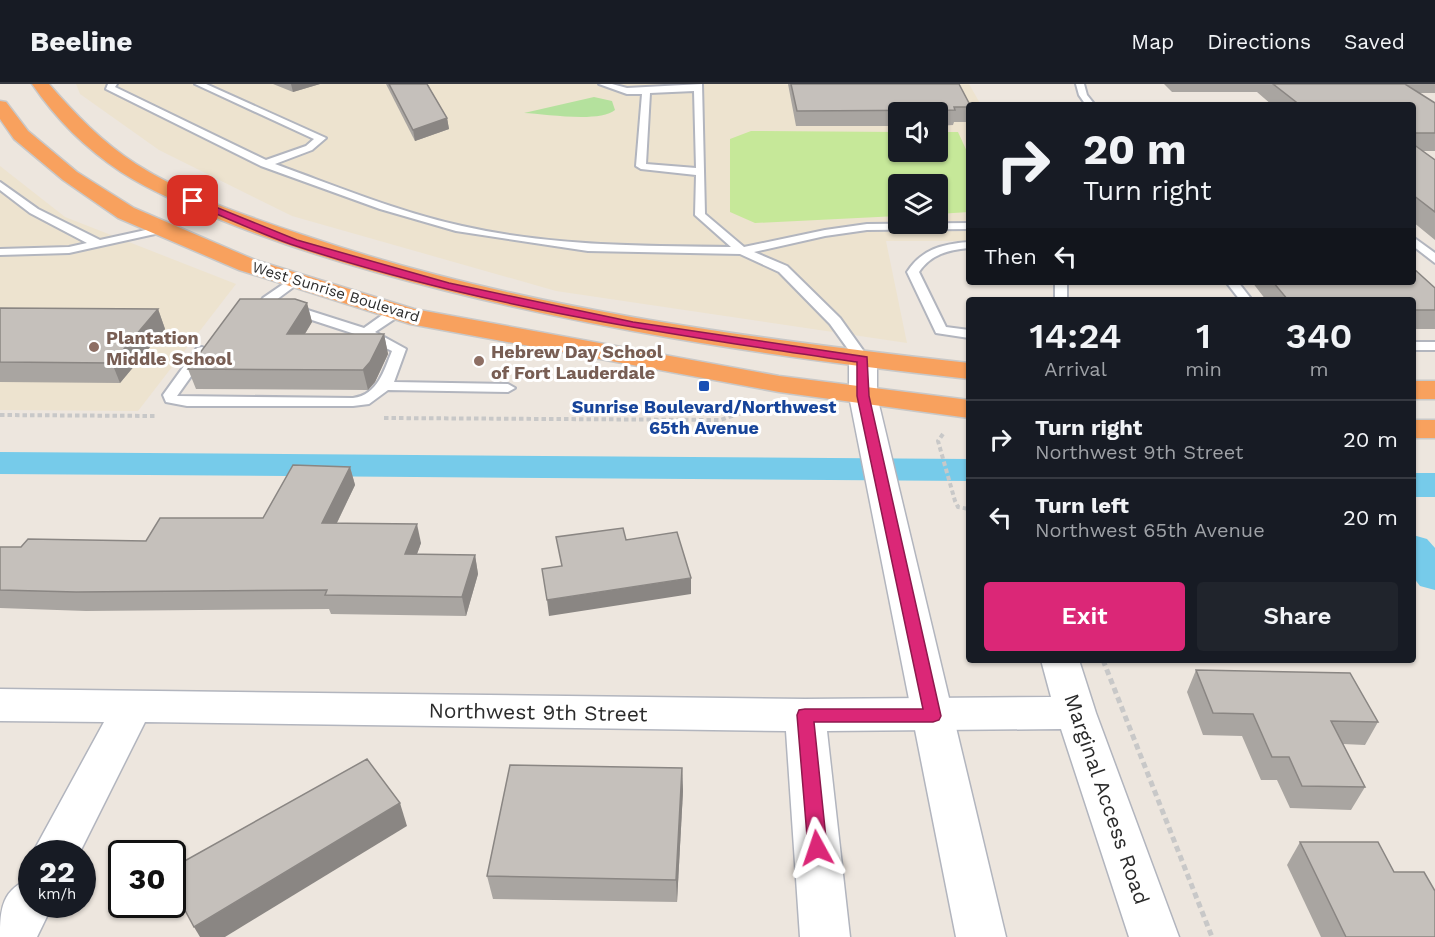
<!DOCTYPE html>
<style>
body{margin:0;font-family:"Work Sans",sans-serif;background:#20242c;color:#f1f3f6;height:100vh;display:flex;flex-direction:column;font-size:22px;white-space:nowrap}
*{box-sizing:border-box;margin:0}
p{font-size:20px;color:#9ea1a6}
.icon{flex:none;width:33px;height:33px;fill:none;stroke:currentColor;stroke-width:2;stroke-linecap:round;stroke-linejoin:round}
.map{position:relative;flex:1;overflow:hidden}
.side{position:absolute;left:966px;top:213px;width:450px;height:366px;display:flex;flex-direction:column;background:#171b24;border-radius:6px;box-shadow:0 2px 4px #0004}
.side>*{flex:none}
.top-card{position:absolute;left:966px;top:18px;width:450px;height:183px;border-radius:6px;box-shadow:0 2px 4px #0004;background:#171b24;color:#f1f3f6;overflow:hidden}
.tools{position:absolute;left:888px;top:18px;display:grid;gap:12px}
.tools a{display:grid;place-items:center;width:60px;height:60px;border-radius:6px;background:#171b24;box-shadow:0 2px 4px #0004;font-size:30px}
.speed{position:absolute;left:18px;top:756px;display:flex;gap:12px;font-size:30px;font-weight:700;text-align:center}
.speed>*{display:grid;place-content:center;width:78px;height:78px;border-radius:50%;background:#171b24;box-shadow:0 2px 4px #0004;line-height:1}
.speed small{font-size:15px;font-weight:400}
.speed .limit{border:3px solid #111;border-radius:9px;background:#fff;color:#111}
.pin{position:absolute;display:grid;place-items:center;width:51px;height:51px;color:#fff;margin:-26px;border-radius:12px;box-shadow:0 3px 9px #0006}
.me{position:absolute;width:66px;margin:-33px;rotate:355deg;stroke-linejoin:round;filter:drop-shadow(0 0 4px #0008)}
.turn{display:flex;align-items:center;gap:21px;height:126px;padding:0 18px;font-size:27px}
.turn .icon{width:78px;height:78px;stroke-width:2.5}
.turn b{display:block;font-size:42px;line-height:51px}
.then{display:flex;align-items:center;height:57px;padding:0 18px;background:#0003;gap:12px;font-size:22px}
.eta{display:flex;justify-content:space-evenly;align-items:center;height:102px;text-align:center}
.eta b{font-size:36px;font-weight:600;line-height:42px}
.button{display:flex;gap:12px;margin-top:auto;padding:12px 18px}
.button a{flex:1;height:69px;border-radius:6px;background:#db2777;color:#fff;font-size:24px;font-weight:600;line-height:69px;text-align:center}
.button a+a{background:#20242c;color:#f1f3f6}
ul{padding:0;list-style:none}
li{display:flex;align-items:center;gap:18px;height:78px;padding:0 18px;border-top:2px solid #363941}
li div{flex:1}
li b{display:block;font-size:22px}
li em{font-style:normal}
header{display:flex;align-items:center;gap:36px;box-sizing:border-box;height:84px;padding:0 30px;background:#171b24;border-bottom:2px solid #363941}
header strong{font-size:28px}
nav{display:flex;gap:33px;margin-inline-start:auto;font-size:21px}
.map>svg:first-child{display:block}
</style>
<header>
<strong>Beeline</strong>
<nav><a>Map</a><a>Directions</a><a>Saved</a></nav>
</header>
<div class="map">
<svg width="1435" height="853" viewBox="0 0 1435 853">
<rect width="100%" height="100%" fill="#ede6de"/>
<g fill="#ede3cf" fill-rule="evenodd">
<path d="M76 0H969L981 21H969V157H886L907 259 556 207 292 132 159 66 80 10ZM898 28H938V68H898ZM898 100H938V140H898Z"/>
<path d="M0 82 65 133 236 200 138 327 0 326Z"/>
</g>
<path fill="#b4e19d" d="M594 13 612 17 615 26C600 39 545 30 524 29Z"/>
<path fill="#c6e899" d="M751 47 898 48V68H938V48H958L969 72V128L938 130V100H898V132L755 139 730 128V55Z"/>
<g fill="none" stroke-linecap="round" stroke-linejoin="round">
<g fill="#76cbea" fill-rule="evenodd">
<path d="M0 368 969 375V397L0 390Z"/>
<rect x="1413" y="389" width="22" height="24"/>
<path d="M1413 451 1427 455 1435 464V506L1420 502 1413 493Z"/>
</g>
<g stroke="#b2b5be" stroke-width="4">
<g id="lane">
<path d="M108 0H117L115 3 266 76 306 62 314 55 195 0H206L326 54 312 66 275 80C336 102 398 128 462 142 550 162 641 162 731 163L695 131 696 91 641 85 636 82 642 10H627L599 0H612L627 4 702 0 705 130 744 163 825 146 867 140 969 139V145L867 146 825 152 754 168 787 182 840 234 870 276 863 280 858 279 830 240 779 188 740 170 588 167 456 147 380 125 261 82 106 5ZM694 7 696 84 646 80 650 9Z"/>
<path d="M1076 0H1084L1087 11 1095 21H1086L1079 11Z"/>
<path d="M0 98 38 125 100 156 164 142 170 145 164 148 69 169 0 171V165L69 163 87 159 30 129 0 106Z"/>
<path d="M1413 153 1435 169V179L1413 162Z"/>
<path d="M969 158V164C949 166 931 170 919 188L946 243 969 246V254L936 249 907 188C922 165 942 160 969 158Z"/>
<path d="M295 192 301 196 299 199 276 216 364 244 392 224H402L403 227 402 230 375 248 406 265 394 298 508 300 515 304 508 308 388 306 369 320 353 322H187L166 318 163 311 197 264 202 263 209 267 177 312 353 314C378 311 384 286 392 267L361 252 263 220 261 217 263 214Z"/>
<rect x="1055" y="198" width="12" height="18"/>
<path d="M1226 198H1238L1252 216H1240Z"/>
<rect x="1413" y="258" width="22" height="8"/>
</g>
</g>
<g stroke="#b2b5be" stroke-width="3">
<g id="street">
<path d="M1041 576H1079L1096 629 1179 853H1129L1061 645 827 647 850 853H800L786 647 145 638 79 770H32L104 638 0 637V605L805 615 1051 613Z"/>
<path d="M32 794V820H53L37 853H0C0 824 2 805 32 794Z"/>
</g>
</g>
<g stroke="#b2b5be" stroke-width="3">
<path id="secondary" d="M863 268 873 270 877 276V312L1006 853H956L849 312V276L853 270Z"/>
</g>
<g stroke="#c8c8c8" stroke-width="3">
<g id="highway">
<path d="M32 0H49C75 30 102 58 136 80 186 112 246 132 303 151 517 224 745 254 969 279V295C770 273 572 243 379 189 325 174 273 157 221 136 187 122 152 108 121 88 86 65 55 34 32 0Z"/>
<path d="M0 17 6 18 28 47 77 88 134 124 255 176 414 225 779 292 969 316V334L779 308 410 240 239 186 118 134 63 96 14 55 0 35Z"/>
<rect x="1413" y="297" width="22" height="18"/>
<rect x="1413" y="336" width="22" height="18"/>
</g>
</g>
<g stroke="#c8c8c8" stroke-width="4" stroke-dasharray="4.5 3" stroke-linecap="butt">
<path d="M0 331 155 332"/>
<path d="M384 334 720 336 756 324"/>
<path d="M943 350 938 357 955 417 958 423 969 425"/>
</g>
<path stroke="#c8c8c8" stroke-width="5" stroke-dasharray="6 4" stroke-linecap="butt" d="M1103 576 1212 853"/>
<use href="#lane" fill="#fff" fill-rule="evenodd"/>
<use href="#street" fill="#fff" fill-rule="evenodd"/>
<use href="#secondary" fill="#fff" fill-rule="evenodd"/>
<use href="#highway" fill="#f8a15e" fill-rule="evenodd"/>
</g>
<g fill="#a9a5a1">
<path d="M273 0H320L293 8Z"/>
<path d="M386 0H427L447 34 449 45 415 57Z"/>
<path d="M788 0H959L969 23V38H954L953 41 938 42V28H898V42H796Z"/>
<path d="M1164 0H1435V9H1419L1435 19V67H1423L1435 76V156L1413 138V21H1272L1257 8H1172Z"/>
<path d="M1252 198H1413L1435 204V245H1413V216H1266Z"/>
<path d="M307 219 312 238 305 250H384L388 270 375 298 368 306 196 305 188 285Z"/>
<path d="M0 224 158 225 165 245 120 299 0 298Z"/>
<path d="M350 383 355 401 337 439 421 459 417 470 475 471 478 490 466 532 331 530 329 525 86 527 0 524V463H21L146 457 263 434Z"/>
<path d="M1196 586 1378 638 1365 661 1343 660 1365 703 1351 726 1290 724 1277 696H1261L1242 652 1203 651 1187 608Z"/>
<path d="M682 684 683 707 677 818 493 815 487 792Z"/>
<path d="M1300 758 1394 788 1435 853H1321L1287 781Z"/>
</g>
<g fill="#8a8683">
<path d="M291 0H320L293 8Z"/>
<path d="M447 34 449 45 415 57 413 46Z"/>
<path d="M307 219 312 238 293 269 287 250Z"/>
<path d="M158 225 165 245 120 299 112 279Z"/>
<path d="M384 250 388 270 375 298 368 306 363 286Z"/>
<path d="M350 383 355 401 328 457 322 439Z"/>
<path d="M417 440 421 459 410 489 405 470Z"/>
<path d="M475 471 478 490 466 532 462 513Z"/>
<path d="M691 494V510L549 532 547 516Z"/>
<path d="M682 684 683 707 677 818 676 796Z"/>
<path d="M400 719 407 742 225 853H200L194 843Z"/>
</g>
<g fill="#c5c0bb" stroke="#8a8683" stroke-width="1.5">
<path d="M389 0H427L447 34 413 46Z"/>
<path d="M791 0H959L970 21H969V23H954L955 26 797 27Z"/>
<path d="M1273 0H1405L1435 19V49H1413V21H1300Z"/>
<path d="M1413 60 1435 76V128L1413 111Z"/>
<path d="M1413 184 1435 204V226H1413V216H1288L1273 198H1413Z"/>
<path d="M240 215H295L307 219 287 250H384L370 278 363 286 188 285Z"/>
<path d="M0 224 158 225 112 279 0 278Z"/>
<path d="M293 381 350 383 322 439 417 440 405 470 475 471 462 513 325 511 327 506 76 508 0 506V463H21L28 455 146 457 160 434H263Z"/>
<path d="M623 444 626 456 677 448 691 494 547 516 542 485 562 482 556 453Z"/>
<path d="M1196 586 1350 589 1378 638 1331 637 1365 703 1302 702 1289 673H1272L1253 630 1213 629Z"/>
<path d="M367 675 400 719 194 843 172 802V784Z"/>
<path d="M510 681 682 684 676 796 487 792Z"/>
<path d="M1300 758H1378L1394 788H1424L1435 807V853H1346Z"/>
</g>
<path fill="#db2777" stroke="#8e194d" stroke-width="1.5" d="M190 115H196L297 156 449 199 633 238 867 273 869 312 941 632 939 636 933 638H814L827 764 824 770 817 772 810 770 808 764 797 631 799 626 805 625H923L857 312V278C666 250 474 222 290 160 256 148 223 132 190 119Z"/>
<g fill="#8d6e63" stroke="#fff" stroke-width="2">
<circle cx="94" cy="263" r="6"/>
<circle cx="479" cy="277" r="6"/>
</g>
<rect fill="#1a4fb4" stroke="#fff" stroke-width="2" x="698" y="296" width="12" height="12" rx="3"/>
<g text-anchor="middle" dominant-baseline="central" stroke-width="6" stroke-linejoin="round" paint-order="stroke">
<g font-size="15" fill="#2b2b2b" stroke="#fff">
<text transform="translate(336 208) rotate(17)">West Sunrise Boulevard</text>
</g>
<g font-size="18" font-weight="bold" fill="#785e54" stroke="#fff" text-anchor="start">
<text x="106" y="253">Plantation<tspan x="106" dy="21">Middle School</tspan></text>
<text x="491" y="267">Hebrew Day School<tspan x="491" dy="21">of Fort Lauderdale</tspan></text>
</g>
<g font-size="18" font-weight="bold" fill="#164399" stroke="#fff">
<text x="704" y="322">Sunrise Boulevard/Northwest<tspan x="704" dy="21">65th Avenue</tspan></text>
</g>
<g font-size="21" fill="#2b2b2b" stroke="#fff">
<text transform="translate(538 628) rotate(1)">Northwest 9th Street</text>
<text transform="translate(1107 715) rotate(71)">Marginal Access Road</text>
</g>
</g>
</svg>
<div class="tools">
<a><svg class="icon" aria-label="sound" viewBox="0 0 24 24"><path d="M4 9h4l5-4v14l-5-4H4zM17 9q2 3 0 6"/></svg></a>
<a><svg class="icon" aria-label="layers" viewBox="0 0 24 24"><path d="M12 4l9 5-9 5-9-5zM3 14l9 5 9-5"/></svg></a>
</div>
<div class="speed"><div>22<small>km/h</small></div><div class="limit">30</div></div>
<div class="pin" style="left:193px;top:117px;background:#d93025"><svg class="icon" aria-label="arrive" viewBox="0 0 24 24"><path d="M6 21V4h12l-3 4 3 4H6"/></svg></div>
<svg class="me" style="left:817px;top:764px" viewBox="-20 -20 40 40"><path d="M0-17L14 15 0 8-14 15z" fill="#db2777" stroke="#fff" stroke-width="4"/></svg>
<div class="top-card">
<div class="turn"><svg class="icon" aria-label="right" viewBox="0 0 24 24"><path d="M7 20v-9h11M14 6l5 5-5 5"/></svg><div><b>20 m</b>Turn right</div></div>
<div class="then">Then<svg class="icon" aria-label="left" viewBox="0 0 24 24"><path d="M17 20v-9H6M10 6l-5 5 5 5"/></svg></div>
</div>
<section class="side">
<div class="eta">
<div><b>14:24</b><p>Arrival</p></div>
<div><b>1</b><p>min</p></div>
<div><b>340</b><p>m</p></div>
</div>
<ul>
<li><svg class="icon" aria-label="right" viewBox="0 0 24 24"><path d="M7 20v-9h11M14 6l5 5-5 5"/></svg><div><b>Turn right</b><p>Northwest 9th Street</p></div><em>20 m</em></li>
<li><svg class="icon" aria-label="left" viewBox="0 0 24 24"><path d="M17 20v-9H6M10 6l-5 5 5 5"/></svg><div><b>Turn left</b><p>Northwest 65th Avenue</p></div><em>20 m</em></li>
</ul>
<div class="button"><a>Exit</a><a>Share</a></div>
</section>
</div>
